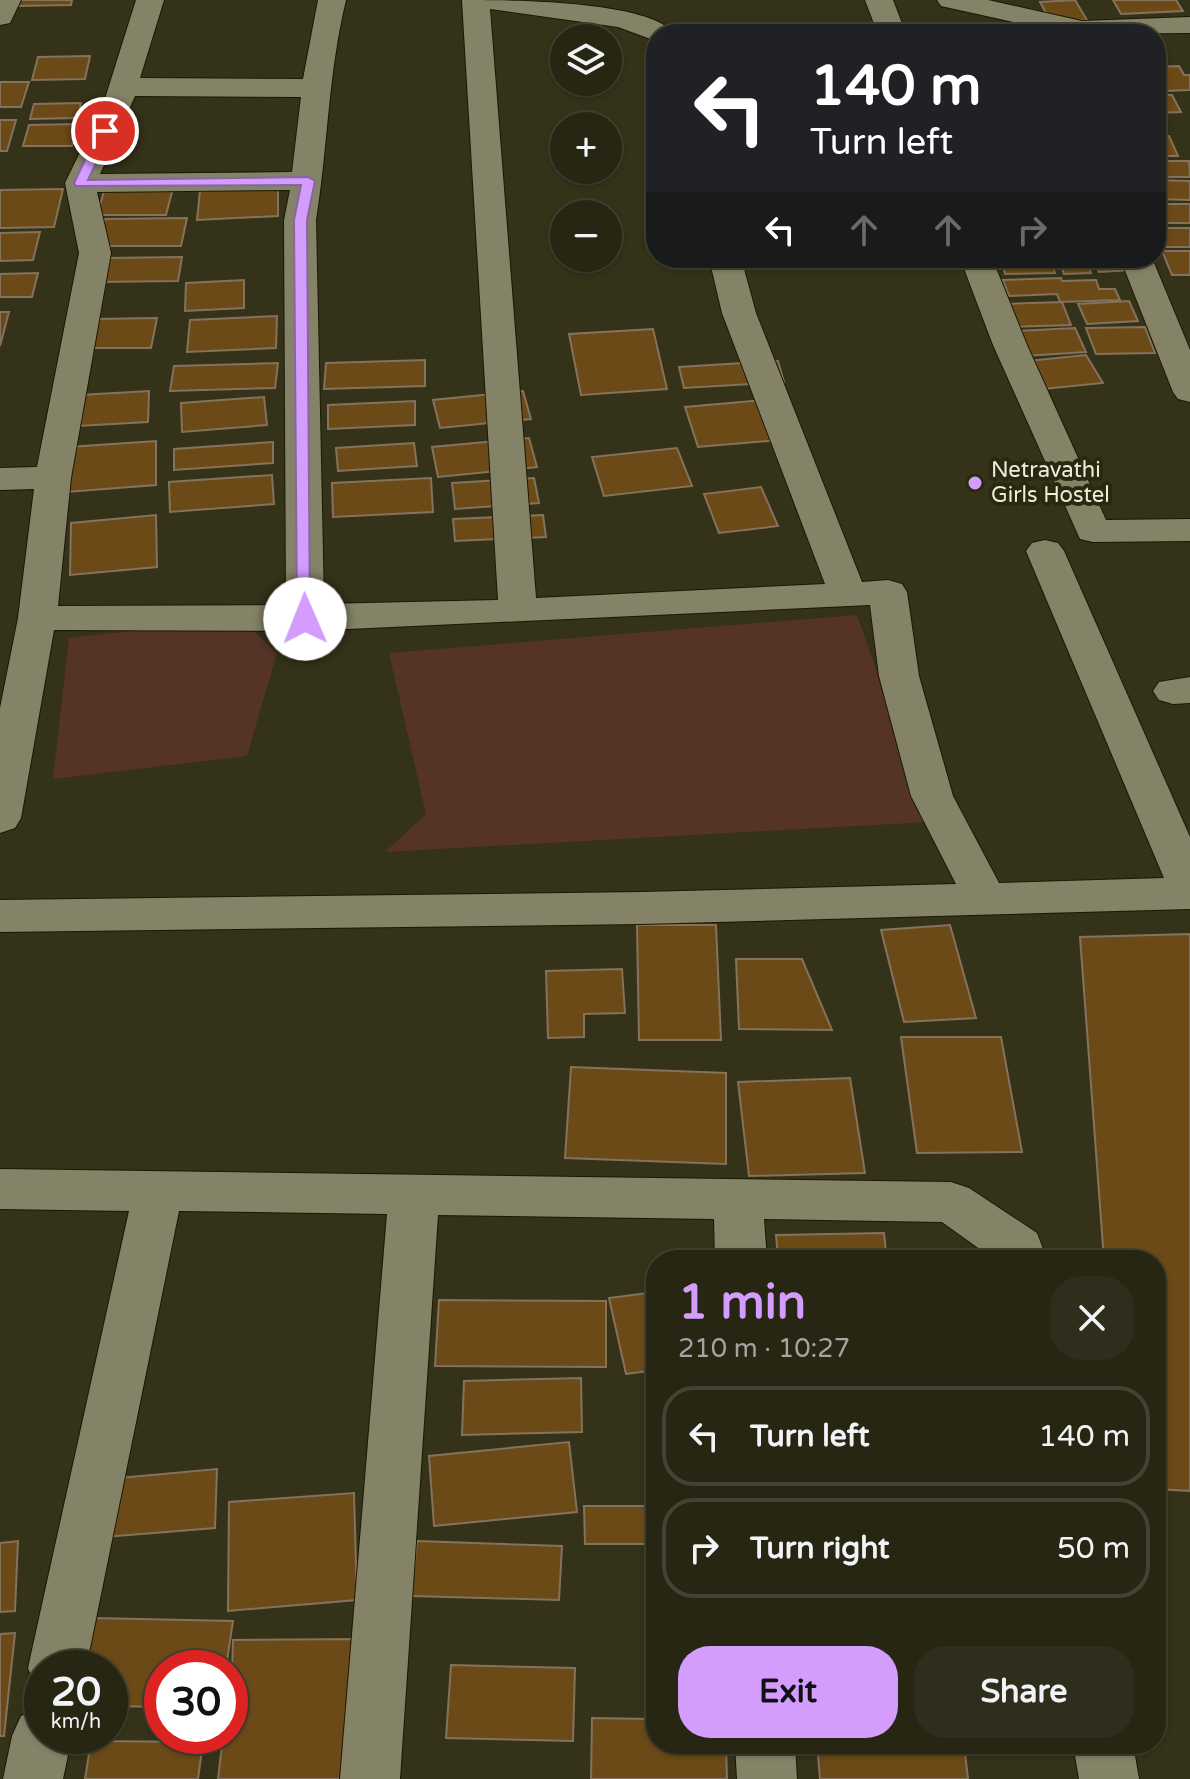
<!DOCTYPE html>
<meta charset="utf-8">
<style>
body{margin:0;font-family:"Varela Round",sans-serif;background:#2f2e1c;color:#f1f3f6;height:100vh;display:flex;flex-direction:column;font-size:30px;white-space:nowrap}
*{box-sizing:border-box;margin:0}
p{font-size:26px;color:#a4a5a0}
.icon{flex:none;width:44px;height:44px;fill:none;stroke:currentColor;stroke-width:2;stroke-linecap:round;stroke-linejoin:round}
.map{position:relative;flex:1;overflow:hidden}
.panel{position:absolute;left:646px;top:1250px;width:520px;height:504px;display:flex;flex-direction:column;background:#272613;border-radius:32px;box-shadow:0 2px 6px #0004,0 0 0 2px #434333}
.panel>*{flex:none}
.guide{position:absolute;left:646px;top:24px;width:520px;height:244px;border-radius:32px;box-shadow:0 2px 6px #0004,0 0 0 2px #434333;background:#202124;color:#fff;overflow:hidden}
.fabs{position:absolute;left:550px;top:24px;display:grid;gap:16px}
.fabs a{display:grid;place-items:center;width:72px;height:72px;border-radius:50%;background:#272613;box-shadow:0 2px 6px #0004,0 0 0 2px #434333;font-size:40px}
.speed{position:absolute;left:24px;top:1650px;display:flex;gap:16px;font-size:40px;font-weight:700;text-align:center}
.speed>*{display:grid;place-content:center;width:104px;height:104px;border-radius:50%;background:#272613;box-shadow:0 2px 6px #0004,0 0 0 2px #434333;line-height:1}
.speed small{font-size:20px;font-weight:400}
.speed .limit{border:12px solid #d22;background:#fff;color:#111}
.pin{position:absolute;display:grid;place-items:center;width:68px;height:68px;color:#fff;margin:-34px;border:4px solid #fff;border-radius:50%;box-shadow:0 2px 8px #0007}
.me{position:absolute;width:88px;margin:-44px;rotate:359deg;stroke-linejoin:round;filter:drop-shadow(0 0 6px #0008)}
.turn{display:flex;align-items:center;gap:28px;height:168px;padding:0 32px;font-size:36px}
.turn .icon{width:104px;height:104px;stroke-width:2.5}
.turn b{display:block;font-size:56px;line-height:68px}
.lanes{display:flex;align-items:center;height:76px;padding:0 32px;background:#0003;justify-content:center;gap:40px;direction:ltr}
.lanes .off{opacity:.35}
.round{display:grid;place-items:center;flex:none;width:84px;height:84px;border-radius:32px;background:#2f2e1c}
.summary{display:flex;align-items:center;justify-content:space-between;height:136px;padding:0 32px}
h1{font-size:48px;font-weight:700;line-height:60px;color:#d39cfd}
.button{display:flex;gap:16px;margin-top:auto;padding:16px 32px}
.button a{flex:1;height:92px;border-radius:32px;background:#d39cfd;color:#111;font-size:32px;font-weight:700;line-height:92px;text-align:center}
.button a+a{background:#2f2e1c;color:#f1f3f6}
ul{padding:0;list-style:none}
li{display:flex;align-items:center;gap:24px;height:100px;margin:0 16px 12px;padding:0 16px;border:4px solid #434333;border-radius:32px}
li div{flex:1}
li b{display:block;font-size:30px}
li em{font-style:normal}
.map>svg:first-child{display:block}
</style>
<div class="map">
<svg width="1190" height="1779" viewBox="0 0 1190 1779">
<rect width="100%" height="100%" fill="#343219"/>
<g fill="#553427">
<path d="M857 615 929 822 385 852 426 814 389 653Z"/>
<path d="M240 619 277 653 247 756 53 779 69 638Z"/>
</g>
<g fill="#6c4a17" stroke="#84725c" stroke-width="2">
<path d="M16 0H72L71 5 15 6Z"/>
<path d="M1075 0 1087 20 1051 22 1040 2Z"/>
<path d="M1113 0H1176L1183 11 1121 14Z"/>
<path d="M90 56 85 79 32 80 38 57Z"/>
<path d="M1179 66 1184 75H1190V90L1165 91 1156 67Z"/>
<path d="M0 82H29L21 107H0Z"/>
<path d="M1156 95H1172L1181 112 1156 113Z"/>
<path d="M81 103 77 118 30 119 34 104Z"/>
<path d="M0 120H16L7 151H0Z"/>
<path d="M77 124 72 146H23L29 125Z"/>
<path d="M1156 136H1169L1178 156H1156Z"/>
<path d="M1156 161H1189L1190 177H1156Z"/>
<path d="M1156 180 1190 181V200L1156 199Z"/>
<path d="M105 188H173L166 215H97Z"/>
<path d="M278 188V216L197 220 200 191Z"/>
<path d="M63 189 54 227 0 228V190Z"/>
<rect x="1156" y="204" width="34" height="19"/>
<path d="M187 218 181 246H98L105 219Z"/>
<rect x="1156" y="228" width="34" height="19"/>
<path d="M40 232 33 260 0 261V233Z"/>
<path d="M1162 251H1190V275H1172Z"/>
<path d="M182 257 178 281 98 282 104 258Z"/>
<path d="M1001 258H1050L1055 273 1005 274Z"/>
<path d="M1058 258H1075L1087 263 1091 273 1064 274Z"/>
<path d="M1092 258H1125L1132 270 1099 272Z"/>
<path d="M38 273 32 297H0V274Z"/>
<path d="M1061 278 1062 281 1096 280 1099 289H1115L1120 300 1060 302 1057 294 1009 296 1003 280Z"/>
<path d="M244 280V308L185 311 186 283Z"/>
<path d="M1129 301 1138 321 1087 324 1078 304Z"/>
<path d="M1062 302 1071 325 1012 327 1005 304Z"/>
<path d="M0 312H9L0 346Z"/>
<path d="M277 316 276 348 187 352 190 320Z"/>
<path d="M157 318 151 348H84L92 319Z"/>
<path d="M1145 327 1155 353 1096 354 1086 328Z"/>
<path d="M1075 328 1086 352 1025 356 1014 331Z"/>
<path d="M653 329 667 389 581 395 569 334Z"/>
<path d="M1086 355 1103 383 1043 389 1027 361Z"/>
<path d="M425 360V386L324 389 326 363Z"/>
<path d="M778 361 784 382 684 388 679 367Z"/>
<path d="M278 363 275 388 170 391 174 366Z"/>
<path d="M149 391 148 422 78 426 80 395Z"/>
<path d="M523 391 531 419 440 428 433 400Z"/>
<path d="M264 397 267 425 182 432 181 403Z"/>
<path d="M776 399 791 439 698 447 685 407Z"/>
<path d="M415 401V425L328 429V405Z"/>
<path d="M529 438 537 467 438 477 432 447Z"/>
<path d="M156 441V485L67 492 69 447Z"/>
<path d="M273 442V463L174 470V449Z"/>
<path d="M414 443 417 466 338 471 336 448Z"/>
<path d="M677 448 692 486 604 496 592 457Z"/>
<path d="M272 475 274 504 170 512 169 482Z"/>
<path d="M431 478 433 512 333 517 332 483Z"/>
<path d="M534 478 539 503 455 509 452 483Z"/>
<path d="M761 487 778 526 719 533 704 494Z"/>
<path d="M156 515 157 567 70 575 71 523Z"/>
<path d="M543 515 546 537 455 541 453 519Z"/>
<path d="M637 925H716L721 1040H639Z"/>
<path d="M950 925 976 1018 904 1022 881 930Z"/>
<path d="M1190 934V1491L1156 1489V1260H1104L1080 937Z"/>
<path d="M736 959H802L832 1030 739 1029Z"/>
<path d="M622 969 625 1013 584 1014V1037L548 1038 546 971Z"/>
<path d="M901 1037H1001L1022 1152 917 1153Z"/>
<path d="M571 1067 726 1073V1164L565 1158Z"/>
<path d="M850 1078 865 1173 749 1176 738 1082Z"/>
<path d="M884 1233 887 1260H778L776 1235Z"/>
<path d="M656 1292V1370L626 1374 609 1298Z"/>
<path d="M439 1300 606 1301V1367L435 1366Z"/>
<path d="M581 1378 582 1432 462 1435 464 1381Z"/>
<path d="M569 1442 577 1512 434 1526 429 1456Z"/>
<path d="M217 1469 215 1528 105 1537 108 1479Z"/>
<path d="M354 1493 357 1600 228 1611 229 1502Z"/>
<path d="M584 1506H656V1544H585Z"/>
<path d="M18 1541 15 1611 0 1612V1543Z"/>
<path d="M417 1541 562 1546 559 1600 411 1596Z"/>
<path d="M90 1618 233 1621 226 1668H162V1707L110 1706V1668H81Z"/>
<path d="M15 1633 4 1736H0V1634Z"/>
<path d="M361 1639 351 1779H218L223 1736H230L233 1640Z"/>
<path d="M451 1665 575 1668 573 1741 446 1738Z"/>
<path d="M651 1692H656V1744H726L727 1779H591L592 1718 652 1719Z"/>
<path d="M91 1741 203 1742 198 1779H85Z"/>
<path d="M817 1744H964L968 1779H820Z"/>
</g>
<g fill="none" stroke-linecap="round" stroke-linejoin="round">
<g stroke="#1c1903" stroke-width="2">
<g id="minor">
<path d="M0 0H21L10 23 0 25Z"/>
<path d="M136 0H164L140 78 303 79 318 0H346C328 73 328 147 316 220L324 604 498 600 462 0C503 0 651 0 674 34H656V41L618 27 490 9 536 598 825 584 722 313 709 258H741L756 313 862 582 888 580 902 584 907 592 919 676 953 796 999 883 1164 878 1026 551 1032 543 1045 540 1058 543 1064 551 1190 837V909L642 924 0 932V900L642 892 956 884 911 796 879 676 870 605 305 631 54 630 21 818 15 828 0 833V708L18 618 34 489 0 490V468L37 467 79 253 65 183 103 105ZM135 96 301 97 292 172 100 174ZM290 190 284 220 286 605 58 606 71 478 111 253 97 192Z"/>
<path d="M865 0H893L906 34H878Z"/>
<path d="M937 0H988L1082 21 1190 17V33L1067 34 941 6Z"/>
<path d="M960 258H992L1027 345 1106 520 1190 519V541L1093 542 1080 539 993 345Z"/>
<path d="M1120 258H1152L1190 350V402L1178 399 1173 392Z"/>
<path d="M1190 677V703L1173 704 1159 700 1153 691 1159 682Z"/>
<path d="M0 1169 951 1182 969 1188 1037 1233 1047 1260H995L942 1222 764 1219 767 1260H715L714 1219 438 1215 400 1779H340L387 1214 179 1211 86 1668H42V1690L36 1688 28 1668 129 1211 0 1209Z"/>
<path d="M42 1707V1736H72L63 1779H3L12 1736 21 1716Z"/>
<path d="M735 1744H795L797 1779H737Z"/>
<path d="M1073 1744H1133L1139 1779H1079Z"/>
</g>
</g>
<use href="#minor" fill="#858367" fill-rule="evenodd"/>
</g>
<path fill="#d39cfd" stroke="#8965a4" stroke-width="2" d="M105 127 111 131 88 180 308 177 315 181 307 220 310 622H299L297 619 294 220 301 185 76 186 74 183 99 131Z"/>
<circle fill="#d39cfd" stroke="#2a280f" stroke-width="3" cx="975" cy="483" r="8"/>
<g text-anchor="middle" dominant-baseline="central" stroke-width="8" stroke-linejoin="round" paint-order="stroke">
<g font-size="22" fill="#ecebdc" stroke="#2a280f" text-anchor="start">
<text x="991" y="470">Netravathi<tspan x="991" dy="25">Girls Hostel</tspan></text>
</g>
</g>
</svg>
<div class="fabs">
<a><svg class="icon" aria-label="layers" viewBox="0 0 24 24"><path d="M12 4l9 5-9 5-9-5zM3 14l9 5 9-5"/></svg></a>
<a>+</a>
<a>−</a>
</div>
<div class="speed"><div>20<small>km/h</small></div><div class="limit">30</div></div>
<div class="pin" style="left:105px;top:131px;background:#d93025"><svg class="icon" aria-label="arrive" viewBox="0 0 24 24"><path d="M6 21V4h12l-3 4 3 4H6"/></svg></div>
<svg class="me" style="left:305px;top:619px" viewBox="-20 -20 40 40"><circle r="19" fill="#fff"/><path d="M0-13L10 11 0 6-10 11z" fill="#d39cfd"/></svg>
<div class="guide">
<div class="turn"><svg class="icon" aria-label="left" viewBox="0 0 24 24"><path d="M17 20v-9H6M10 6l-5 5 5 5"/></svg><div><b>140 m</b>Turn left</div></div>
<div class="lanes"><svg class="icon" aria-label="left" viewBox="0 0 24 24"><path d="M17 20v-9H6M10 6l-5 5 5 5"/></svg><svg class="icon off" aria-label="ahead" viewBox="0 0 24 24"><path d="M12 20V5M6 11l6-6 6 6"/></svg><svg class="icon off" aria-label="ahead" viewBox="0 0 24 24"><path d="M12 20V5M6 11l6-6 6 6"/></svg><svg class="icon off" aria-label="right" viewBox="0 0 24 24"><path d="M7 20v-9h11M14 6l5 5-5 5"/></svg></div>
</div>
<section class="panel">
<div class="summary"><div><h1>1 min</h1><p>210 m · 10:27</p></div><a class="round"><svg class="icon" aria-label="close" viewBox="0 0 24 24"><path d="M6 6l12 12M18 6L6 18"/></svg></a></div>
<ul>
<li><svg class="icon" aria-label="left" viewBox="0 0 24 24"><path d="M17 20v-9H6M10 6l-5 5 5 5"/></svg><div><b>Turn left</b></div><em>140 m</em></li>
<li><svg class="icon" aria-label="right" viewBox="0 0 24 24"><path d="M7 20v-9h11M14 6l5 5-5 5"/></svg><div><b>Turn right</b></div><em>50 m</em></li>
</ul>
<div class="button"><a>Exit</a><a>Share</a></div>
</section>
</div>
